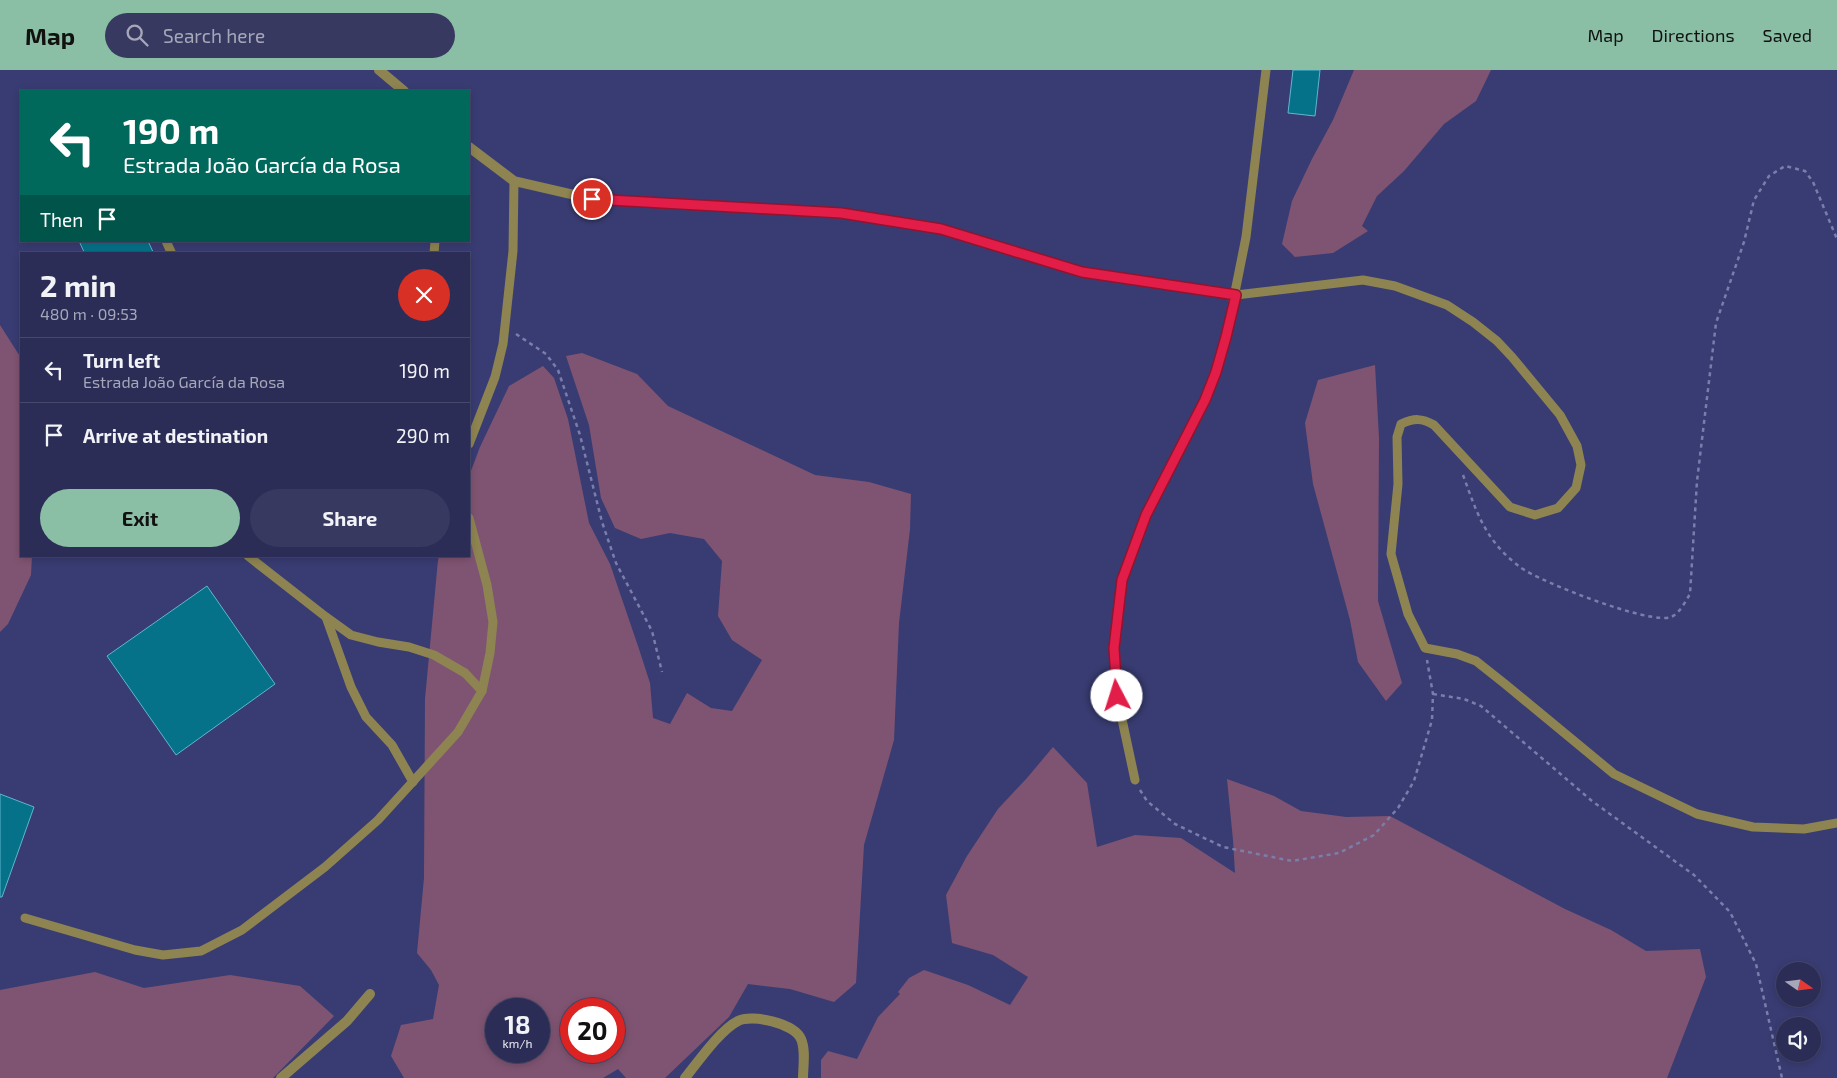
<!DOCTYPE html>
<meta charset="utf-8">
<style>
body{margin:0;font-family:"Exo 2",sans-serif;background:#373960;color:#f1f3f6;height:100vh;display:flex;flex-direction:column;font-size:19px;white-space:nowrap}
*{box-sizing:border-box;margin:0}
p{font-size:16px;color:#a6a8b9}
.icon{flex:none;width:28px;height:28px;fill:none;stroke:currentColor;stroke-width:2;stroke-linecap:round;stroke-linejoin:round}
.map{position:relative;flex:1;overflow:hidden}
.side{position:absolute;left:20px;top:182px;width:450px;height:305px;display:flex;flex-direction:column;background:#2b2d56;border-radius:0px;box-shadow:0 2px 8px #0003,0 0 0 1px #47496c}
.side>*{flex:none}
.hud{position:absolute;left:20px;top:20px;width:450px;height:152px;border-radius:0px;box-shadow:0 2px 8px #0003,0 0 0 1px #47496c;background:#00695c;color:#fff;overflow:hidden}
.needle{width:32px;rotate:104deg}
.buttons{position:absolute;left:1776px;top:892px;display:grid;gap:10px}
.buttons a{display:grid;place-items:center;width:45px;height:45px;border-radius:50%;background:#2b2d56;box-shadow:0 2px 8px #0003,0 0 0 1px #47496c;font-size:25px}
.speed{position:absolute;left:485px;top:928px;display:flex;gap:10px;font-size:25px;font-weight:700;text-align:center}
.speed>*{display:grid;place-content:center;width:65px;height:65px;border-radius:50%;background:#2b2d56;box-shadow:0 2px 8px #0003,0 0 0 1px #47496c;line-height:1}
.speed small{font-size:12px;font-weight:400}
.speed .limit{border:8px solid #d22;background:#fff;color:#111}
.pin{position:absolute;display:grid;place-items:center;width:42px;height:42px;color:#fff;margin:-21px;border:2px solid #fff;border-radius:50%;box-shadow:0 1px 5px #0007}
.me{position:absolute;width:55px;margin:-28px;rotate:355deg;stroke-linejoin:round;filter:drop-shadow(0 0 4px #0008)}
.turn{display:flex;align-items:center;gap:18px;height:105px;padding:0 20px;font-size:22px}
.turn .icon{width:65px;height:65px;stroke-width:2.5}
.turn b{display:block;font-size:35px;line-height:42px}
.then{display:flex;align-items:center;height:48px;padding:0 20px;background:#0003;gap:10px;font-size:19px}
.round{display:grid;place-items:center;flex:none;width:52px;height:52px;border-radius:26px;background:#373960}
.head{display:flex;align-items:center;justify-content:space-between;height:85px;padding:0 20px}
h1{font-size:30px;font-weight:700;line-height:38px}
.button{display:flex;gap:10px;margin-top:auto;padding:10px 20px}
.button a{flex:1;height:58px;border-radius:30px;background:#8abfa5;color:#111;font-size:20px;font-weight:700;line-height:58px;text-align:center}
.button a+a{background:#373960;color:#f1f3f6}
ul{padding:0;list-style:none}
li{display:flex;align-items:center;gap:15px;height:65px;padding:0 20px;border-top:1px solid #47496c}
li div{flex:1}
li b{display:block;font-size:19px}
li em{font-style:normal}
header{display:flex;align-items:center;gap:30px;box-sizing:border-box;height:70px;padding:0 25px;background:#8abfa5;color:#111}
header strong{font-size:24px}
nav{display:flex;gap:28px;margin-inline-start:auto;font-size:18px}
.search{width:350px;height:45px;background:#373960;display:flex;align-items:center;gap:12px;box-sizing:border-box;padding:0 18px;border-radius:28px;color:#a6a8b9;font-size:19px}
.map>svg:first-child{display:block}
</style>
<header>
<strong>Map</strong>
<div class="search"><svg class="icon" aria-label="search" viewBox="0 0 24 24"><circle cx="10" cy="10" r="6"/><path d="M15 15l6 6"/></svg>Search here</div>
<nav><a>Map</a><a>Directions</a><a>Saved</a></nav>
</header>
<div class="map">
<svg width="1837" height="1008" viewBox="0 0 1837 1008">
<rect width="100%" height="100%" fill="#393c72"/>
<g fill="#7f5472" fill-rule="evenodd">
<path d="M1354 0H1491L1476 31 1444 54 1404 101 1377 126 1362 156 1368 161 1333 183 1295 187 1282 174 1292 131 1312 89 1333 50Z"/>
<path d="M0 255 21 288V486H32L31 505 8 554 0 562Z"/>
<path d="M582 283 637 304 668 336 815 405 869 412 911 424 910 459 899 553 894 670 864 775 856 913 834 932 790 919 748 914 729 947 665 1008H626L618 999 603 1008H404L391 986 401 955 433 949 439 915 431 900 417 883 424 808 425 629 438 490 439 486H469V406L480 377 509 316 543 296 554 308 568 349 589 453 610 494 639 579 650 613 653 648 670 654 687 623 711 638 732 641 762 590 732 570 718 546 722 491 704 469 670 463 641 469 615 458 601 428 589 355 566 286ZM496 939H539V981H496ZM571 939H614V981H571Z"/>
<path d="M1375 295 1379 368 1378 531 1402 613 1386 631 1358 592 1350 550 1313 414 1305 353 1318 310Z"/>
<path d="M1053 677 1087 713 1097 777 1135 765 1181 768 1235 803 1233 770 1227 709 1274 726 1301 741 1346 747 1390 746 1565 839 1611 860 1646 881 1700 879 1706 907 1667 1008H821V990L828 981 857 989 878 947 900 924 898 922 909 908 924 900 968 915 1010 935 1028 907 993 885 952 873 946 825 967 786 998 739 1027 708Z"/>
<path d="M95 902 144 918 230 905 300 916 334 946 273 1008H0V920Z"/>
</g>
<g fill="#067289" stroke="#5fb6cf">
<path d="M1293 0H1320L1315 46 1288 43Z"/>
<path d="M79 171H148L154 184H85Z"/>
<path d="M207 516 275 614 176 685 107 586Z"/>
<path d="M0 724 34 737 2 827H0Z"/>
</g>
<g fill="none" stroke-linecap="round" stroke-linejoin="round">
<g stroke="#7a7eab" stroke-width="2.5" stroke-dasharray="4 4" stroke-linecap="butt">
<path d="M516 264 546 284 558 300 580 365 602 452 616 493 652 561 662 602"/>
<path d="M1463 405C1472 429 1479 453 1496 474 1502 482 1512 491 1520 497 1540 512 1650 555 1671 547 1680 543 1685 532 1690 524L1697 411 1716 253 1744 172 1754 130 1769 106 1785 96 1805 101 1813 112 1837 169"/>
<path d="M1433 624 1464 629 1481 636 1592 731 1694 805 1730 842 1756 894 1782 1008"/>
<path d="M1140 720 1147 731 1175 754 1223 777 1292 791 1339 783 1374 765 1398 738 1414 711 1432 650 1433 624 1427 590"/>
</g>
<g stroke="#8e8451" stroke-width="9">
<path d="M166 171 172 184"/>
<path d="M434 184 435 171"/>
<path d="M1236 225 1363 210 1395 216 1447 235 1473 252 1497 271 1512 287 1560 345 1577 376 1581 395 1576 418 1558 438 1535 445 1510 437 1434 355C1422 348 1414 348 1401 354L1397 367 1398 414 1391 484 1408 544 1425 578 1457 584 1476 591 1505 614 1614 704 1697 744 1753 757 1804 759 1837 753"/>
<path d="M469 374 495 307 503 274 513 181 514 111"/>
<path d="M248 486 326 547 351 565 378 572 409 577 434 585 465 603 482 621"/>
<path d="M326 547 351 617 366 647 392 675 413 712"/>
<path d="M1135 710 1117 626 1114 578 1122 510 1146 445 1205 329 1216 302 1226 267 1246 167 1266 0"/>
<path d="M25 848 135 880 163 885 201 881 242 860 325 797 378 750 458 662 482 621 490 583 493 552 487 515 469 448"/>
</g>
<g stroke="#8e8451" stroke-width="10">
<path d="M379 0 404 21"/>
<path d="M469 77 514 111 592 129 841 143 941 159 1082 202 1236 225"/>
<path d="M281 1008 347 951 370 924"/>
<path d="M685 1008C698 992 720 960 738 951 752 944 794 953 801 969 806 980 803 997 803 1008"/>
</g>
</g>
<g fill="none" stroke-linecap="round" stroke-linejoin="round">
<g stroke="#92132f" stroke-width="12">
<path id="route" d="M592 129 841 143 941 159 1082 202 1236 225 1226 267 1216 302 1205 330 1146 445 1122 510 1114 578 1117 626"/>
</g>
<use href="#route" stroke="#e11d48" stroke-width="9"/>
</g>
</svg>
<div class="buttons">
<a><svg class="needle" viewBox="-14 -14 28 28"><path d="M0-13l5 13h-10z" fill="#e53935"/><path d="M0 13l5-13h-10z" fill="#a6a8b9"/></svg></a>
<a><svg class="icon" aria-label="sound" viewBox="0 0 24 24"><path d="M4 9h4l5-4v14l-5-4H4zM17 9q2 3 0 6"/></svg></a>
</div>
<div class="speed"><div>18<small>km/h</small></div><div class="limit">20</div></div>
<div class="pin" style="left:592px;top:129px;background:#d93025"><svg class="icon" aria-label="arrive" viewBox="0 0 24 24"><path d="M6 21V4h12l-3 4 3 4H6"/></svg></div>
<svg class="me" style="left:1117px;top:626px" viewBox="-20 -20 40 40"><circle r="19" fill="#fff"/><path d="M0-13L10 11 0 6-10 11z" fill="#e11d48"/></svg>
<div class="hud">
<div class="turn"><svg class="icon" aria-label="left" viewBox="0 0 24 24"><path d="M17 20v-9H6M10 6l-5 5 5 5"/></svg><div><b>190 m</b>Estrada João García da Rosa</div></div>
<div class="then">Then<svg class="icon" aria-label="arrive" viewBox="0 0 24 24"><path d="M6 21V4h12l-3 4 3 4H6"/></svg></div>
</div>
<section class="side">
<div class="head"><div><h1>2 min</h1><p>480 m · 09:53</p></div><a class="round" style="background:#d93025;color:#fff"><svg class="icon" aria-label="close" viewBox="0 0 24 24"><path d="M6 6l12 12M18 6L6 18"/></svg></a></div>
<ul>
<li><svg class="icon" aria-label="left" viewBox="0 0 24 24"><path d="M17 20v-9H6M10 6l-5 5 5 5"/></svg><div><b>Turn left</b><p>Estrada João García da Rosa</p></div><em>190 m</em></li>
<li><svg class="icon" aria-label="arrive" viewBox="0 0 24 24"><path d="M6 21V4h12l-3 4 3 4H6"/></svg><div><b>Arrive at destination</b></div><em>290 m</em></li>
</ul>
<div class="button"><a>Exit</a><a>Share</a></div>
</section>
</div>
